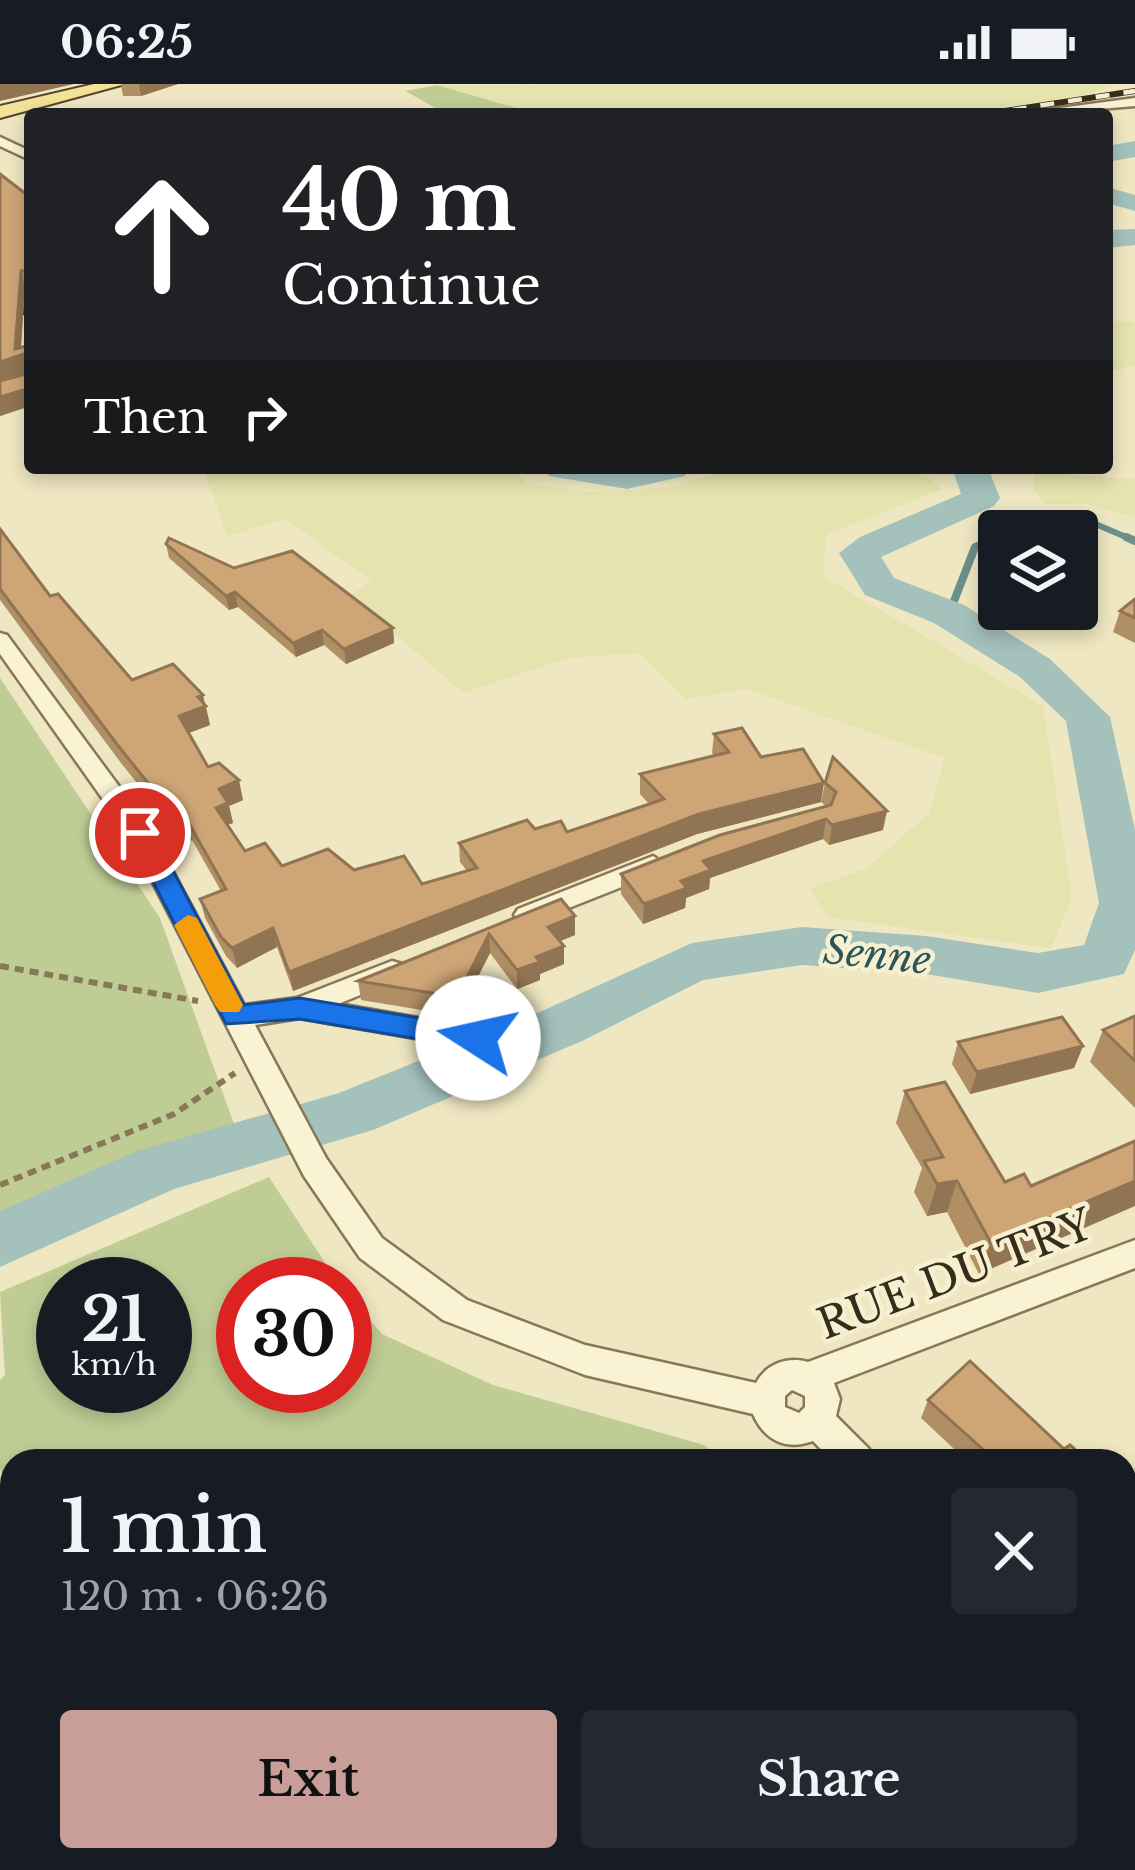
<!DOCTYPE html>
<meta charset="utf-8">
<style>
body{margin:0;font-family:"Libre Baskerville",serif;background:#242831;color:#f1f3f6;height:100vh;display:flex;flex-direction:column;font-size:45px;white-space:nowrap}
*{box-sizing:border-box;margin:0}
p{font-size:39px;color:#9ea1a6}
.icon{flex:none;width:66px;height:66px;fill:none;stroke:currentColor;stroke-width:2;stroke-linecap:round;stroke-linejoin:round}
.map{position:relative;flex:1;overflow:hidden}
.side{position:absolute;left:0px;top:1365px;width:1137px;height:423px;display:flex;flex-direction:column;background:#171b24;border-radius:36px 36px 0 0;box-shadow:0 6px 18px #0003}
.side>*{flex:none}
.banner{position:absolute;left:24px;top:24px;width:1089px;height:366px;border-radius:12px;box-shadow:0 6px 18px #0003;background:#202124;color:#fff;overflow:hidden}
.tools{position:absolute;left:978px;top:426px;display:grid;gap:24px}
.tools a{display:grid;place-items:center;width:120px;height:120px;border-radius:12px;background:#171b24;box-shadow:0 6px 18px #0003;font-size:60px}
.speed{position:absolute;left:36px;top:1173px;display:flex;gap:24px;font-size:60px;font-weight:700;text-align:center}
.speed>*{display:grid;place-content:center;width:156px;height:156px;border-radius:50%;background:#171b24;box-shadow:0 6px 18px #0003;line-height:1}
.speed small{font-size:30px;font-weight:400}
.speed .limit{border:18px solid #d22;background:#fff;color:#111}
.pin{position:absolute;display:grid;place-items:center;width:102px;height:102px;color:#fff;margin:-51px;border:6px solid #fff;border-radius:50%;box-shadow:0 3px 12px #0007}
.me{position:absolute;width:132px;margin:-66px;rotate:280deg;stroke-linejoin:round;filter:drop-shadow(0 0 9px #0008)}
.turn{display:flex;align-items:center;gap:42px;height:252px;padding:0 60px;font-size:54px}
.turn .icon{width:156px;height:156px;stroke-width:2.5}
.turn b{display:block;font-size:84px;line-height:102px}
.then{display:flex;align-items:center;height:114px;padding:0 60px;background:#0003;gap:24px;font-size:45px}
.round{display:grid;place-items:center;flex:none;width:126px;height:126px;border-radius:12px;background:#242831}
.summary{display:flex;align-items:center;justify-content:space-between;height:204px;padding:0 60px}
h1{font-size:72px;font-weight:600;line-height:90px}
.cta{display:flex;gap:24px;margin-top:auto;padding:24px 60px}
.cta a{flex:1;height:138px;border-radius:12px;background:#c99e99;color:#111;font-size:48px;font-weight:600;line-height:138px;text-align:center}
.cta a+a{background:#242831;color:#f1f3f6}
.status{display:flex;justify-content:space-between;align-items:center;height:84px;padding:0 60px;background:#171b24;direction:ltr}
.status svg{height:33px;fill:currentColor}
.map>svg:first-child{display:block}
</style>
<div class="status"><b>06:25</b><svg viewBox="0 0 49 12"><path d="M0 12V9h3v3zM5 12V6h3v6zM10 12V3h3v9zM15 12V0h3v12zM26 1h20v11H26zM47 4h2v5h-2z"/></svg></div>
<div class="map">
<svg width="1135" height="1786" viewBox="0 0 1135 1786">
<rect width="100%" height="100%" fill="#efe7c1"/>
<g fill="#e5e3ae">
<path d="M1119 0 1084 11 962 30H537L437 1Z"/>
<path d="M1130 237 1135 239V281L1107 288V240Z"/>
<path d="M203 384H513L526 399 587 408 670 404 733 384H917L942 405 826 451 823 492 1043 622 1072 814 1051 864 827 833 810 805 867 784 929 729 945 674 746 605 685 615 640 569 567 574 463 609 351 511 372 497 285 435 227 452Z"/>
<path d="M1035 388 1135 395V434L1089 420H1046L1033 404Z"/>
<path d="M0 1525 12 1563V1776H78L81 1786H0Z"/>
</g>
<g fill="#bfcd95" fill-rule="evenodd">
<path d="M437 1 537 30H436L441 27 405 7Z"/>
<path d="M0 594 160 834 234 1040 0 1129Z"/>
<path d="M269 1093 339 1200H243V1302H345V1207L382 1250 493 1301 704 1361 725 1377H12V1422L0 1384V1296L5 1291 0 1208ZM165 1200V1302H63V1200Z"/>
<path d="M123 1776H720L711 1786H126Z"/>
</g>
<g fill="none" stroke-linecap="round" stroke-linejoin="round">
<g stroke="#6b8f8b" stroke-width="6">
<path d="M1021 447 1079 433 1133 456"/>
<path d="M993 456 999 454"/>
</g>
<g stroke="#6b8f8b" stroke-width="8">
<path d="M1126 453 1135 457"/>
<path d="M949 530 975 463 999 454"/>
</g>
<g fill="#a4c1bc" fill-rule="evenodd">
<path d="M1135 57V73L1107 78V62Z"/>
<path d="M1107 103 1135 111V127L1107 119Z"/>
<path d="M1135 145V161L1107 164V146Z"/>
<path d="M544 384H690L685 392 627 405 549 392Z"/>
<path d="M952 384H988L1000 414 994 422 881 473 894 494 964 521 1050 575 1110 633 1135 746V866L1124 890 1038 909 926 890 802 881 703 896 582 957 373 1046 174 1105 0 1183V1127L137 1067 339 1009 542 927 692 859 802 843 926 852 1038 869 1084 861 1099 819 1066 637 1020 593 934 539 865 511 839 469 860 453 961 410Z"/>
</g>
<g stroke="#887858" stroke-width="5">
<g id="minor">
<path d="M0 53 30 67V76L0 62Z"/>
<path d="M0 549 7 551 149 743 244 921 297 914 392 877 402 880 405 887 402 894 338 920 488 946 492 954 488 962 478 965 300 934 255 941 326 1074 382 1154 467 1216 585 1261 756 1299C766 1280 787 1272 808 1278L1135 1156V1184L834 1299 840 1315 836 1332 869 1365 874 1377H832L813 1357C786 1367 764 1356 753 1330L585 1291 443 1236 360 1174 304 1092 129 752 0 570ZM792 1306 805 1312V1323L799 1329 785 1323V1312Z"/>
<path d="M653 772 666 781 662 787 536 837 527 840 514 831 518 825Z"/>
<path d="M1125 1629 1135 1633V1678L1125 1674Z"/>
<path d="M817 1776H864L860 1786H813Z"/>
<path d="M965 1776H1012L1008 1786H961Z"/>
</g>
</g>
<g stroke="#887858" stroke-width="5">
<path id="tertiary" d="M1135 14V22L1038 30 1045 26Z"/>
</g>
<g stroke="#56452d" stroke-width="4">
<path id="primary" d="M94 0H125L0 34V22Z"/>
</g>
<g stroke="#887858" stroke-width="6" stroke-dasharray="9 6" stroke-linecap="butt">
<path d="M0 882 198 917"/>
<path d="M0 1101 174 1030 235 989"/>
</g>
<use href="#minor" fill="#f9f3d4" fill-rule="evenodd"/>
<use href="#tertiary" fill="#f9f3d4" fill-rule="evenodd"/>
<use href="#primary" fill="#f3e297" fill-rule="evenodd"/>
<g stroke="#382d1d" stroke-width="6">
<path id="rail-far1" d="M985 30 1135 7"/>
</g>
<g stroke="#382d1d" stroke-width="9">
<path id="rail" d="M0 229 30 226"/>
</g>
<use href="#rail-far1" stroke="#f6f0d1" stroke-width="4.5" stroke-dasharray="14" stroke-linecap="butt"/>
<use href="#rail" stroke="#f6f0d1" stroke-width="6" stroke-dasharray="16" stroke-linecap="butt"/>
</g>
<g fill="#b18f65">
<path d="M121 0H178L141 12H123Z"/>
<path d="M30 113V203H25L21 264 30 261V322L0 332Z"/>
<path d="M0 445 50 512 132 596 205 620 210 641 189 649 208 683 243 716 229 722 233 739 227 741 245 767 282 782 354 786 422 800 467 787 460 778 459 759 535 745 567 748 649 720 640 710V690L715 672 712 669 714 650 761 673 821 718 697 750 293 907 277 863 237 884 226 872 205 834 200 815 221 807 192 756 185 759 121 679 0 516Z"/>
<path d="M166 460 234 484 393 544 394 559 346 580 324 561 296 573 238 523 229 526 169 474Z"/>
<path d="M1135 515V559L1113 548 1120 527Z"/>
<path d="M825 699 883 746 829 761 823 755 710 794 709 805 686 814 685 824 643 840 621 810V790L826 722 821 718Z"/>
<path d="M561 815 575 851 560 857 564 862V880L540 890V896L517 905 490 869 458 932 361 916 358 897Z"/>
<path d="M1135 932V1024L1090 978 1103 946Z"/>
<path d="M958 958 1083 962 1074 984 970 1010 952 980Z"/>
<path d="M905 1007 1005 1098 1031 1102 979 1190 947 1128 927 1132 914 1108 922 1084 896 1039Z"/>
<path d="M928 1316 1064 1365 1088 1377H967L921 1334Z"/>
</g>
<g fill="#907453">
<path d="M0 0H74L0 17Z"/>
<path d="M139 0H178L141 12Z"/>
<path d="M21 187 25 203 20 271 24 270 29 287 0 297V278L15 265Z"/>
<path d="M30 304V322L0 332V313Z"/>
<path d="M235 508 238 523 229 526 226 512Z"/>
<path d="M393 544 394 559 346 580 344 565Z"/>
<path d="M322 546 324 561 296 573 293 559Z"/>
<path d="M203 611 210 641 183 651 179 632 198 613Z"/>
<path d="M239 696 243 716 229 722 233 739 220 743 216 724 219 705Z"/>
<path d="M824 699 821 718 697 750 293 907 289 888 699 730Z"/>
<path d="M887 727 883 746 829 761 832 741Z"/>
<path d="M826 735 823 755 710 794 709 805 686 814 685 824 643 840 644 820 681 797 703 777Z"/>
<path d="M187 736 192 756 185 759 180 739Z"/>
<path d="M575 832V851L548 862V843Z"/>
<path d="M273 844 277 863 237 884 232 864Z"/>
<path d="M489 850 490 869 458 932 457 913Z"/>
<path d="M564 862V880L540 890V896L517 905V886L536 873Z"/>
<path d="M1083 962 1074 984 970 1010 977 988Z"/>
<path d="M957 1097 947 1128 927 1132 937 1100Z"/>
<path d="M1135 1097V1122L979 1190 991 1159Z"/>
</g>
<g fill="#cea676" stroke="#907453" stroke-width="3">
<path d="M0 90 30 113V186L21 187 15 265 30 261V304L0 313V297L29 289 30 274 24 270 0 278Z"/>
<path d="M0 445 50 512 58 510 132 596 173 580 203 611 198 613 206 622 179 632 208 683 219 679 239 696 219 705 228 719 216 724 245 767 265 759 282 782 328 765 354 786 404 772 422 800 477 784 459 759 527 736 535 745 561 737 567 748 664 715 640 690 729 668 714 650 742 644 761 673 803 665 824 699 699 730 289 888 273 844 232 864 221 853 200 815 226 805 187 736 180 739 116 659 0 505Z"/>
<path d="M169 454 234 484 292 467 393 544 344 565 322 546 293 559 235 508 226 512 166 460Z"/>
<path d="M1135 515V534L1120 527Z"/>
<path d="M833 673 887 727 832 741 826 735 703 777 711 786 681 797 687 804 644 820 621 790 720 751 831 721 836 708 825 699Z"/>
<path d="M561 815 575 832 548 843 564 862 536 873 540 878 517 886 489 850 457 913 358 897Z"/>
<path d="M1135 932V977L1103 946Z"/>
<path d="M1062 933 1083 962 977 988 958 958Z"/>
<path d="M945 998 1005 1098 1024 1090 1031 1102 1135 1057V1097L991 1159 957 1097 937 1100 924 1077 943 1073 905 1007Z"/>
<path d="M970 1277 1064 1365 1070 1361 1088 1377H996L928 1316Z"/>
<path d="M1125 1409 1135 1418V1464L1125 1475Z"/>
</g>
<path fill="#1a73e8" stroke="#114b97" stroke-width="3" d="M140 741 153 749 244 921 300 914 478 944 492 954 488 962 478 965 300 935 226 940 128 749Z"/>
<path fill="#f59e0b" d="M188 831 197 834 243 921 239 928H220L215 921 174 841Z"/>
<g text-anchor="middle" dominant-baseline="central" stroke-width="9" stroke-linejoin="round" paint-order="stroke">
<g font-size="39" font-style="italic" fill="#2c5558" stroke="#f6f0d1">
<text transform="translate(877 871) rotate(6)">Senne</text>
</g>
<g font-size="42" fill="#382d1d" stroke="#f6f0d1">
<text transform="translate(955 1190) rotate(-21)">RUE DU TRY</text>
</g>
</g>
</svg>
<div class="tools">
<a><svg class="icon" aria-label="layers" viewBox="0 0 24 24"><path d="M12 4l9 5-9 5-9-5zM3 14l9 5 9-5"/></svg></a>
</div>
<div class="speed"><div>21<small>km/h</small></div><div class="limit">30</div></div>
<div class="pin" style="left:140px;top:749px;background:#d93025"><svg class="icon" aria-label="arrive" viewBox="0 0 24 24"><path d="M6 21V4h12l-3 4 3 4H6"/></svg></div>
<svg class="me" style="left:478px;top:954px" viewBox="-20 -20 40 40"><circle r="19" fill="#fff"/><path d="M0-13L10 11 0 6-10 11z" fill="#1a73e8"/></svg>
<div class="banner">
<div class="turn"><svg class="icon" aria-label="ahead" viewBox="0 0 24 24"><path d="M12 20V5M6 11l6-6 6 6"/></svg><div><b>40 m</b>Continue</div></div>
<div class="then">Then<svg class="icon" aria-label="right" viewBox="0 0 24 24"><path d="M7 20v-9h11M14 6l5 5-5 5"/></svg></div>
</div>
<section class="side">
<div class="summary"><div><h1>1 min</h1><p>120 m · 06:26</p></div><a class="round"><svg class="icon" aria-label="close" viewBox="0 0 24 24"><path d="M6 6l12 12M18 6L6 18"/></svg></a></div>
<div class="cta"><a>Exit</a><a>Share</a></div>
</section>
</div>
